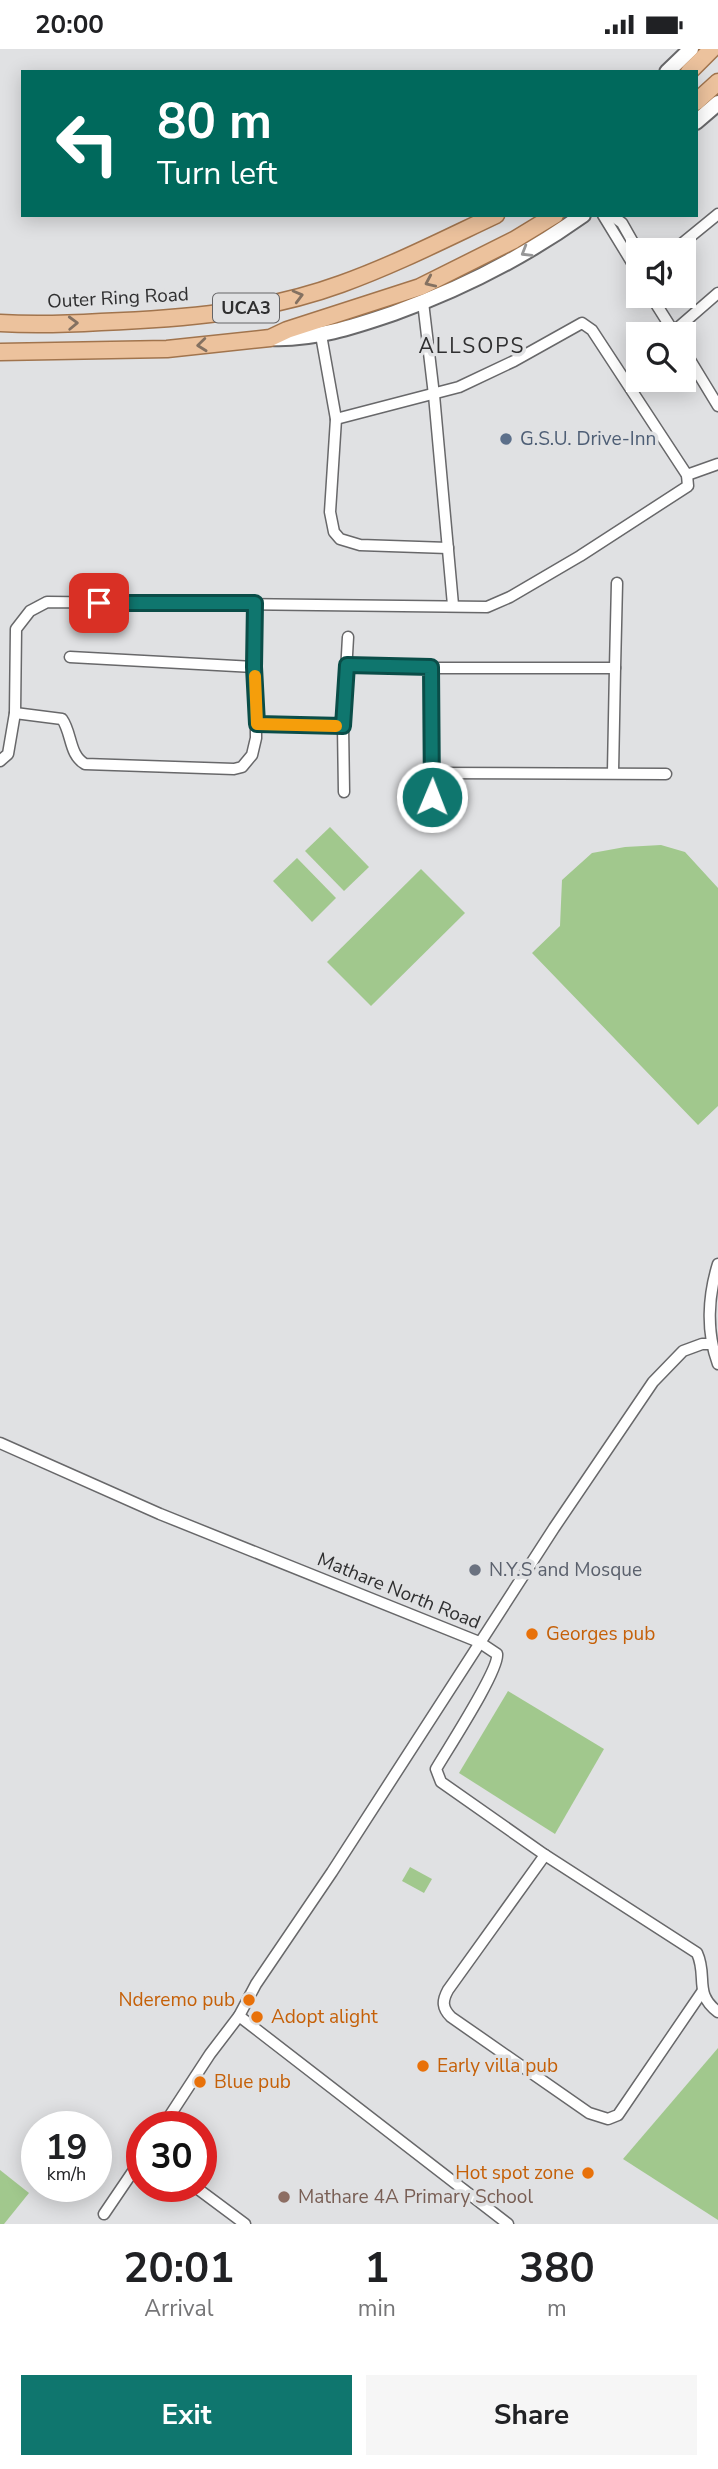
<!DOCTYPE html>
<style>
body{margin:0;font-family:"Nunito Sans",sans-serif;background:#f6f6f6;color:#202124;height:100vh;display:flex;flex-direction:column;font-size:26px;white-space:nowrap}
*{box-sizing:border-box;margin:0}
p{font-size:23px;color:#757577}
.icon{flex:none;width:38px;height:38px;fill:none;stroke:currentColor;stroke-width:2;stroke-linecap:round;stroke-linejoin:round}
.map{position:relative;height:2175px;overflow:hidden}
.sheet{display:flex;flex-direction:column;background:#fff;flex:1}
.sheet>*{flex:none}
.hud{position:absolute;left:21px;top:21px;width:677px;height:147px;border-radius:0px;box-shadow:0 4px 18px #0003;background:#00695c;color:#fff;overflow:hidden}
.buttons{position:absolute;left:626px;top:189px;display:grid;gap:14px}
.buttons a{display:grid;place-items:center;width:70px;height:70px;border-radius:0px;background:#fff;box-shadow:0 4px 18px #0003;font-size:35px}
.speed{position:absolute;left:21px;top:2062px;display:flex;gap:14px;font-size:35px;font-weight:700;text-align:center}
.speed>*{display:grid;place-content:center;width:91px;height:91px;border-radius:50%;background:#fff;box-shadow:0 4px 18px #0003;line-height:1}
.speed small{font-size:18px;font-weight:400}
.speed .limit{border:10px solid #d22;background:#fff;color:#111}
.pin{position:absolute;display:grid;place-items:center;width:60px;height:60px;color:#fff;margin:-30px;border-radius:14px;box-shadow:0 4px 10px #0006}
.me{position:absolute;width:77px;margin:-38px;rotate:1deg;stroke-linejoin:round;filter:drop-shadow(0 0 5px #0008)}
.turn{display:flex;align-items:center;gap:24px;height:147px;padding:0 21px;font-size:32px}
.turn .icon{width:91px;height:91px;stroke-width:2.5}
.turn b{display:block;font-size:49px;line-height:60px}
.eta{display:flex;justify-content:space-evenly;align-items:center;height:119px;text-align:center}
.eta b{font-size:42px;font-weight:700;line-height:49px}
.action{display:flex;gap:14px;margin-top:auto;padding:14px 21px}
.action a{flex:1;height:80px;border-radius:0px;background:#0f766e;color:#fff;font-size:28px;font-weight:700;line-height:80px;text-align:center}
.action a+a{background:#f6f6f6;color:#202124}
.status{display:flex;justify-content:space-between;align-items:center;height:49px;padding:0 35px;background:#fff;direction:ltr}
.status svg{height:19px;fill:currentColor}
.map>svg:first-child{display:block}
</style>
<div class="status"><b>20:00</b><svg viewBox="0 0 49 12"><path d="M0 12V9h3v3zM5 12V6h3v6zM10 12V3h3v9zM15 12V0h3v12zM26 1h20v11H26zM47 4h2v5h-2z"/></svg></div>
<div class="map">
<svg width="718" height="2175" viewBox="0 0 718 2175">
<rect width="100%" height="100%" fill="#e0e1e3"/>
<g fill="#a1c88d">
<path d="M330 778 369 818 344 842 305 802Z"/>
<path d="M661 796 685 803 718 839V1057L698 1076 532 904 560 877 562 831 592 804 625 798Z"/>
<path d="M297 809 336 849 312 873 273 832Z"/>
<path d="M421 820 465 864 371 957 327 913Z"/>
<path d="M508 1642 604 1700 555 1785 459 1724Z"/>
<path d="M410 1818 432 1830 424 1844 402 1832Z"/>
<path d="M718 1999V2171L623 2110Z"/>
<path d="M0 2121 29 2144 4 2175H0Z"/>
</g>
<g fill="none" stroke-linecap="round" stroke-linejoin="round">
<g stroke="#68686a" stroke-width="13">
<g id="minor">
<path d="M603 166 639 225"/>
<path d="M611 166 622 174 639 204"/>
<path d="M674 201 718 165"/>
<path d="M651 247 675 285"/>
<path d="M423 253 434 346 453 556"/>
<path d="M673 283 718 244"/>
<path d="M684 301 718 357"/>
<path d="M336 370 330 463 334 483 340 490 360 496 448 499"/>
<path d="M687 426 718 415"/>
<path d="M70 608 254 618"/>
<path d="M347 616 431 619H615L613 723"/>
<path d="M431 619 432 748"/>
<path d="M615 619 617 534"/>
<path d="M15 664 62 670C72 684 69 706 85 715L234 720 242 718 252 706 256 689 255 554"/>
<path d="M257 675 343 677"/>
<path d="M0 712 8 705 15 664 16 580 30 562 47 553 487 558 510 548 580 507 688 437 687 426 592 281 582 274 514 312 459 338 336 370 321 286"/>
<path d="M433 724 666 725"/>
<path d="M344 743 343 677 348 588"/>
<path d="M718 1215C708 1247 706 1283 718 1315"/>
<path d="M0 1394 160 1465 479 1593 497 1605C500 1620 447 1701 436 1720L441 1733 545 1806 697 1904C708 1928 693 1944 718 1963"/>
<path d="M545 1806 448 1941C442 1952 442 1959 451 1968L589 2064 608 2070 618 2066 702 1943"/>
<path d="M239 1967 508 2175"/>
<path d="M163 2077 210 2005 239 1967 256 1935 332 1823 554 1479 653 1333 683 1302 702 1295H711"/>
<path d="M194 2137 245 2175"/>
<path d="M104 2165 142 2109"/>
</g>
</g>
<g stroke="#68686a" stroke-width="18">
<g id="secondary">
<path d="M667 23 691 0"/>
<path d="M696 73 718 54"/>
<path d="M270 289C314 291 353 278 394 264 461 240 524 208 583 166"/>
</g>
</g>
<g stroke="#a1744d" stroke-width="19">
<g id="primary">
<path d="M689 23 712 0"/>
<path d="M696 53 718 33"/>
<path d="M0 274C33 276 67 275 101 273 182 270 264 263 341 235 394 216 445 190 496 166"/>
<path d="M0 303 167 300 270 289 287 281 420 238 514 191 555 166"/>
</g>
</g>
<use href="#minor" stroke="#fff" stroke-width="10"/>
<use href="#secondary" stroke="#fff" stroke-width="14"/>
<use href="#primary" stroke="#ecc29d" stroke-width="16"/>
</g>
<defs><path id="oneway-chevron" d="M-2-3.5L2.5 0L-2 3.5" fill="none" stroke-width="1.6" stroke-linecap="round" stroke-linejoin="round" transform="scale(1.75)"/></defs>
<use stroke="#979798" href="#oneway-chevron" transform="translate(526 203) rotate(149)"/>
<g stroke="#847161">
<use href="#oneway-chevron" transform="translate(430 233) rotate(156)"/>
<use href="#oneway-chevron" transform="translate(298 247) rotate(-15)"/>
<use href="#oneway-chevron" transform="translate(73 274) rotate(-2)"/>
<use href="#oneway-chevron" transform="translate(202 296) rotate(174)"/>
</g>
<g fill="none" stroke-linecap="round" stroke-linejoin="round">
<g stroke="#0a4d48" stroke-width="18">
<path id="route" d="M99 554H255L254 618 257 675 343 677 347 616 431 618 432 748"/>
</g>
<use href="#route" stroke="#0f766e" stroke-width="12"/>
<path stroke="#f59e0b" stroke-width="12" d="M255 627 257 675 336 677"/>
</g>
<circle fill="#5c6f8a" stroke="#e0e1e3" stroke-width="2.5" cx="506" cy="390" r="7"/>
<circle fill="#6b7280" stroke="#e0e1e3" stroke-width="2.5" cx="475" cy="1521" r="7"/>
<g fill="#e8710a" stroke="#e0e1e3" stroke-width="2.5">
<circle cx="532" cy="1585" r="7"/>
<circle cx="249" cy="1951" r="7"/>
<circle cx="257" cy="1968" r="7"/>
<circle cx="423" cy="2017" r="7"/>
<circle cx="200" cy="2033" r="7"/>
<circle cx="588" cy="2124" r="7"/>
</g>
<circle fill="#8d6e63" stroke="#e0e1e3" stroke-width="2.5" cx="284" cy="2148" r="7"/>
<g text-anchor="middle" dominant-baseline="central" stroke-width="7" stroke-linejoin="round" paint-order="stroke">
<rect fill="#e0e1e3" stroke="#646466" stroke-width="2" x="213" y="244.5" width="66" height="29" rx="5"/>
<g font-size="18" font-weight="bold" fill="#2f2f30">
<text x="246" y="259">UCA3</text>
</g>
<g font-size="19" fill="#2f2f30" stroke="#e0e1e3">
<text transform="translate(118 249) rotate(-3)">Outer Ring Road</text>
<text transform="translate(399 1542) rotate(22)">Mathare North Road</text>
</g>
<g font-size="19" fill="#4e5e75" stroke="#e0e1e3" text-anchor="start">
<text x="520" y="390">G.S.U. Drive-Inn</text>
</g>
<g font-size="19" fill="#5b616d" stroke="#e0e1e3" text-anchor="start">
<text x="489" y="1521">N.Y.S and Mosque</text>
</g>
<g font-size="19" fill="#c56008" stroke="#e0e1e3" text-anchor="start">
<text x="546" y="1585">Georges pub</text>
<text x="235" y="1951" text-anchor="end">Nderemo pub</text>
<text x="271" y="1968">Adopt alight</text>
<text x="437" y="2017">Early villa pub</text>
<text x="214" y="2033">Blue pub</text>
<text x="574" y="2124" text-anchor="end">Hot spot zone</text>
</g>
<g font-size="19" fill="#785e54" stroke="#e0e1e3" text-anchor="start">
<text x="298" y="2148">Mathare 4A Primary School</text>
</g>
<g font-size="21" letter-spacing="2" fill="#2f2f30" stroke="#e0e1e3">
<text x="472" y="297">ALLSOPS</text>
</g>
</g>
</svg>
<div class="buttons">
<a><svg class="icon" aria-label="sound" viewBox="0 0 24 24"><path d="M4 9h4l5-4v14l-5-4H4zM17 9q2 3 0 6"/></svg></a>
<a><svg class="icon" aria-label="search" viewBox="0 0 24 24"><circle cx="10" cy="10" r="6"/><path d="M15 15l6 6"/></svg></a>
</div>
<div class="speed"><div>19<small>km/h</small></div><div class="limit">30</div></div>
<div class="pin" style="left:99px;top:554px;background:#d93025"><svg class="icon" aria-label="arrive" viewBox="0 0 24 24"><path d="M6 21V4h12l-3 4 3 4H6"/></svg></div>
<svg class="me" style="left:432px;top:748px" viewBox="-20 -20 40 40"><circle r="17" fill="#0f766e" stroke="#fff" stroke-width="3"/><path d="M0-11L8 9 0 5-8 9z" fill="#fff"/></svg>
<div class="hud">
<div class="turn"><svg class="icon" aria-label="left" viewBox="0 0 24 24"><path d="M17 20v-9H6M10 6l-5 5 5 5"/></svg><div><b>80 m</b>Turn left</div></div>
</div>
</div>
<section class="sheet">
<div class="eta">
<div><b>20:01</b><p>Arrival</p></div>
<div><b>1</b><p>min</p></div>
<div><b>380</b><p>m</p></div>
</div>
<div class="action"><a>Exit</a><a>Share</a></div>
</section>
